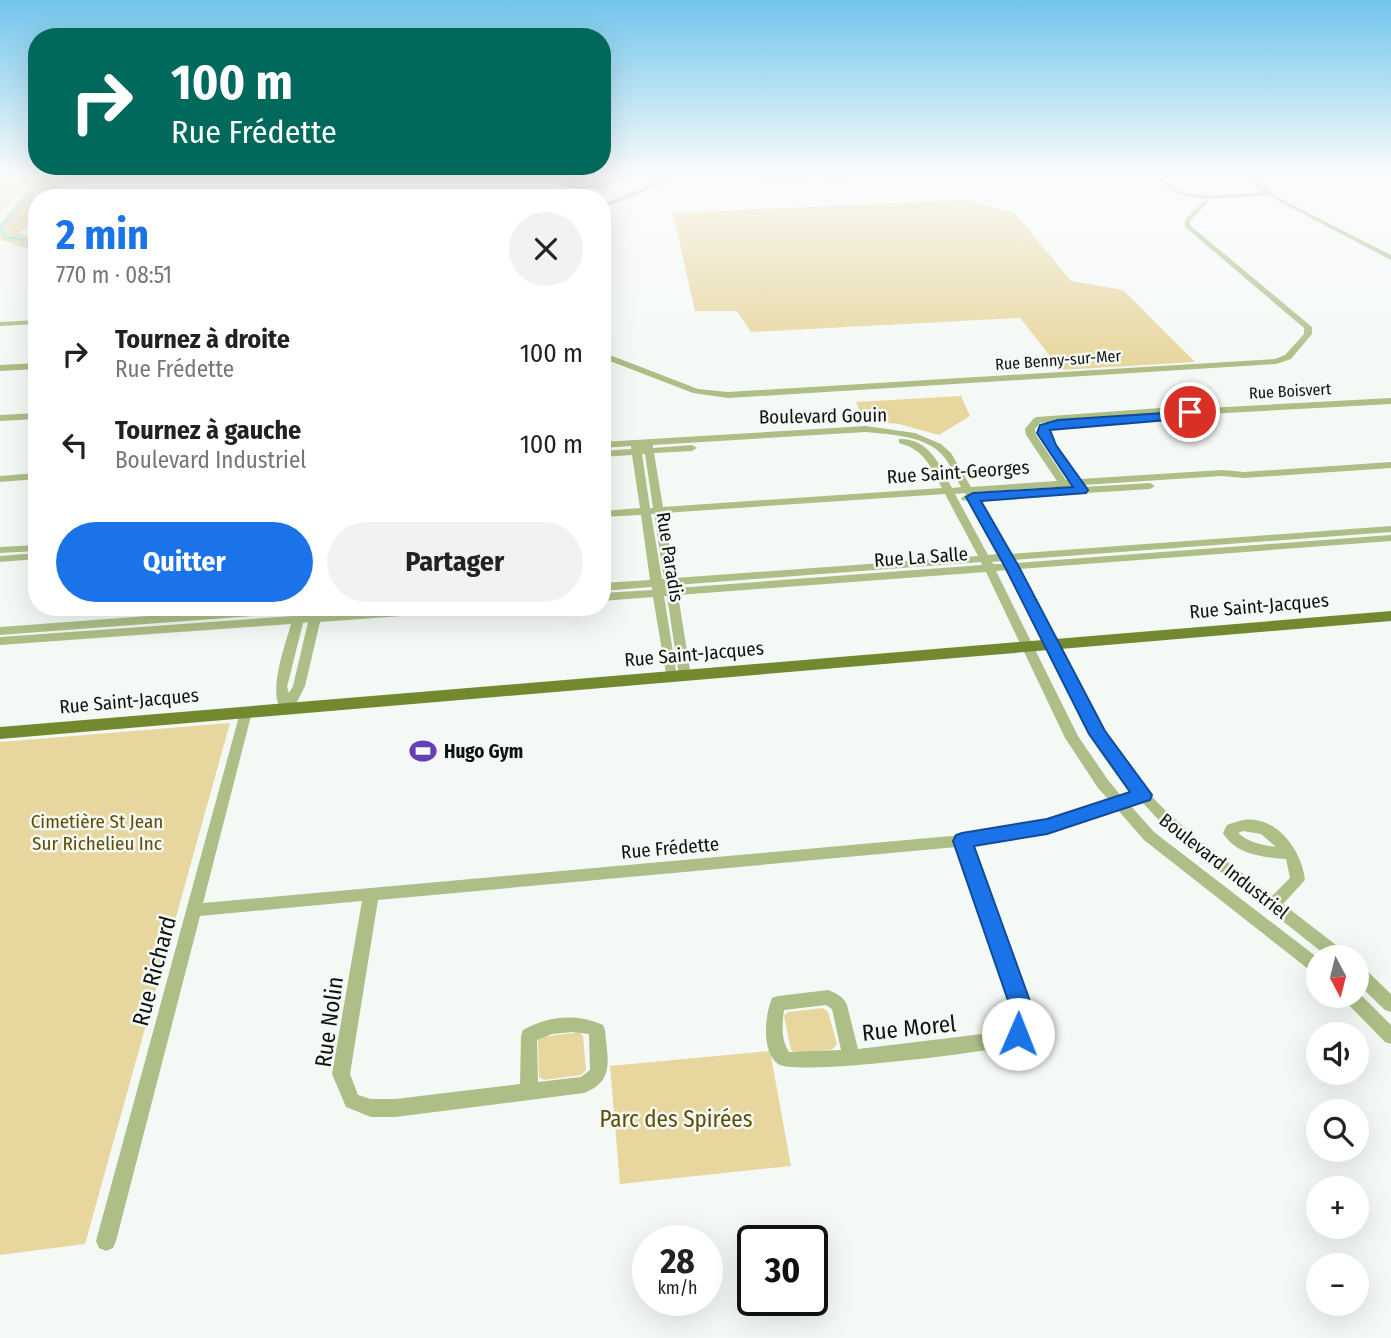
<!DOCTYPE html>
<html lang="fr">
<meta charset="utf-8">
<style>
body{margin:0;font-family:"Fira Sans Condensed",sans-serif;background:#f2f2f2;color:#222;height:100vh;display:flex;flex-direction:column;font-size:26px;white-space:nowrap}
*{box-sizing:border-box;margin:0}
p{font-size:23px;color:#767676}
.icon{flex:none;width:38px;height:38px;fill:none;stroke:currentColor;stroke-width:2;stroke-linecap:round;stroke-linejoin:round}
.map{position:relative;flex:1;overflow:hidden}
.drawer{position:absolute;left:28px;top:189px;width:583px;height:427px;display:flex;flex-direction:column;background:#fff;border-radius:28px;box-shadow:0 7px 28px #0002}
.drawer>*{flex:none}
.banner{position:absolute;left:28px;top:28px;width:583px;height:147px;border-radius:28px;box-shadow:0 7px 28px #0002;background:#00695c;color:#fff;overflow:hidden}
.needle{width:46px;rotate:173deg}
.tools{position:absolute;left:1306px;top:945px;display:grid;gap:14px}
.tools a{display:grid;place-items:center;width:63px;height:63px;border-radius:50%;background:#fff;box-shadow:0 7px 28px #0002;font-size:35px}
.speed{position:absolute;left:632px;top:1225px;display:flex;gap:14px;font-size:35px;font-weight:700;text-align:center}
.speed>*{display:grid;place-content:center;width:91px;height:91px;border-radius:50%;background:#fff;box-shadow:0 7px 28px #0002;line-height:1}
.speed small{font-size:18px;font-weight:400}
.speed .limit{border:4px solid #111;border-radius:10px;background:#fff;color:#111}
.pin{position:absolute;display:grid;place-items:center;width:60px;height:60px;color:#fff;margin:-30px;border:4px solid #fff;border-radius:50%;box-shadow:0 2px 7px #0007}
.me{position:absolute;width:77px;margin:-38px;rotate:1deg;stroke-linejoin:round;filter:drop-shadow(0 0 5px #0008)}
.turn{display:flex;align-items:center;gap:24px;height:147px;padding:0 28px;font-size:32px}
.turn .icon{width:91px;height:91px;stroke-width:2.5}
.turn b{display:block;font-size:49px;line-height:60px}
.round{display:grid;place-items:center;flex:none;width:74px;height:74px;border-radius:37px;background:#f2f2f2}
.overview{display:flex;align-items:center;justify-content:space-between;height:119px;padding:0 28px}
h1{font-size:42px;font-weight:700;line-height:52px;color:#1a73e8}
.cta{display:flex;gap:14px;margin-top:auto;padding:14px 28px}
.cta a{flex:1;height:80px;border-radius:42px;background:#1a73e8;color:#fff;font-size:28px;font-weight:700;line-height:80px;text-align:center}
.cta a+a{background:#f2f2f2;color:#222}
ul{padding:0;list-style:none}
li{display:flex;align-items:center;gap:21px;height:91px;padding:0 28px}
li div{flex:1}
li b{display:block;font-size:26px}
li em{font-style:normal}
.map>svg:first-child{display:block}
</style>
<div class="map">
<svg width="1391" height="1338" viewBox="0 0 1391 1338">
<rect width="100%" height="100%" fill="#f5f9f6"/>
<g fill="#e7d69e">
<path d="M0 175H35L0 213Z"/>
<path d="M41 175H69L50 198H37V213L20 233 37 240V250C23 249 13 242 0 240V223Z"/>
<path d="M760 175H852L856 181 766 185Z"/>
<path d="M965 200 1015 213 1071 281 1123 290 1195 362 1061 370 1020 318 751 332 737 311H695L673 213Z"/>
<path d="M961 396 970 416 939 435 899 424 864 421 856 402Z"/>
<path d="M230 723 85 1244 0 1255V742Z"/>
<path d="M823 1008 828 1012 837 1044 833 1049 797 1054 791 1050 784 1016 788 1012Z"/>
<path d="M579 1032 583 1036 586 1070 581 1075 544 1080 539 1077 538 1040 542 1037Z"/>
<path d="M770 1051 791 1166 620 1184 610 1066Z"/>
</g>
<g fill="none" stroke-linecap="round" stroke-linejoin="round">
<path stroke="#60deef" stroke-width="2" d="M37 242 5 237 0 228 48 175"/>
</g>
<path fill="#b6bbba" stroke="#7c8180" stroke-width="2" d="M585 175H626V176L597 188 591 186 583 189 563 184Z"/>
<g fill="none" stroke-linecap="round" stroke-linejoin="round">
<g fill="#adbe86" fill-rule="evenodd">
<path d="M672 175H681L602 209V205Z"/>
<path d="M1152 175C1165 175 1170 186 1181 191 1202 200 1240 193 1264 192L1241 175H1248L1279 198 1391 255V260L1269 196 1200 199 1176 193Z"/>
<path d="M1205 200 1208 202 1190 221 1191 226 1312 327V334L1291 359 1276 364 728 398 693 393 602 358V352L698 389 728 392 1275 359 1285 355 1304 334V328L1185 227V220Z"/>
<path d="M37 320V324L0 326V322Z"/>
<path d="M37 363V369L0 371V365Z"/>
<path d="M1391 398V404L1190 415 1174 413 1063 421 1066 423 1064 425 1049 430 1048 433 1080 479 1222 470 1244 472 1391 462V468L1244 478 1222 476 1083 485V487L1150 483 1155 486 1150 489 979 500 1010 554 1391 526V532L1014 560 1015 563 1391 535V541L1019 569C1053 636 1087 714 1133 774 1170 823 1224 858 1272 896L1290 878 1286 859C1263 857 1236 855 1223 833L1227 825C1232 823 1238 821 1243 820 1277 815 1302 851 1305 880L1283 904 1345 952 1347 957H1328L1168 830 1141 801 1130 805 1154 832 1318 958V974L1312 972 1144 840 1117 809 1047 833 971 845 1032 1015 1024 1040C1016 1043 1007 1046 998 1048 970 1054 794 1076 778 1064 761 1052 765 1014 772 998L778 996 828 990C836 993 844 997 847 1005L858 1049 999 1032 1011 1028 1016 1015 957 847 378 900 350 1074 358 1095 371 1099H395L520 1084 521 1036 523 1030C548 1016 577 1013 603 1025L605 1030C607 1058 616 1081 584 1093L395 1117H371L346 1107 332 1074 362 901 200 916 116 1241 113 1248 106 1251 99 1248 96 1241 241 709H251L252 712 203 903 962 835 1047 821 1110 801 1098 788 1065 738 986 572 678 595 691 676 685 680 679 676 667 596H664L677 677 675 680H667L653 597 602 601V593L652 590V587L602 591V583L650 580 641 515 602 517V511L640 508 632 455 602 457V451L631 449V446L602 448V442L866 426 915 433 941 444 951 453 971 487 1057 481 1026 435 1025 429 1034 418 1037 417 1174 407 1190 409ZM1057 421 1042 426 1038 433 1070 480H1066L1036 435 1035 429 1040 423ZM866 432C891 435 928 435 945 458 951 466 956 478 961 487L952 488C940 465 929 438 899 439V443C925 450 930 466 942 488L663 507 654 453 692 451 697 448 692 445 653 448V445ZM642 454H645L653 508H650ZM1060 487 1063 489 976 494 974 492ZM965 493 966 495 961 498 962 500 969 501 999 554 988 555 955 494ZM945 494 978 556 675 578 664 513ZM651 514H654L664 579H662ZM1003 561 1005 564H993L992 562ZM981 562 982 565 677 588 676 585ZM1008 570 1091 734 1124 783 1134 793 1122 797 1108 780 1078 736 996 571ZM1243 831 1261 834 1276 847C1262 845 1250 843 1238 833ZM826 1005 832 1009 841 1050 789 1052C781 1040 782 1024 784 1010ZM572 1032 589 1034 590 1070 581 1077 538 1082 537 1040 552 1034Z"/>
<path d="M37 413V419L0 421V415Z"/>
<path d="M37 473V479L0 482V476Z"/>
<path d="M37 545V551L0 553V547Z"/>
<path d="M37 553V559L0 562V556Z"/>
<path d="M270 607H329L327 610 320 611 322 614 415 607H476L470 611 320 622 305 686 292 712 287 714C263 703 286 643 291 624L0 645V637L293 616 294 613 0 635V627ZM304 612H311L310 615H304ZM308 622 293 686 289 693 287 687 303 623Z"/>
<path d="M1356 964 1362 966 1391 994V1012L1385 1010 1356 982Z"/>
<path d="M1357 991 1391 1025V1044L1385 1042 1345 1001 1343 996H1356Z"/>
</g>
<path fill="#73892f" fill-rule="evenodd" d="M1391 611V621L0 739V727Z"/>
</g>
<linearGradient id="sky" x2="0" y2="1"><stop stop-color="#71c5eb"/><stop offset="0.48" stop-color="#fafcfb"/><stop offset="1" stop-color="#fafcfb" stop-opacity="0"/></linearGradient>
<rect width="1391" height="363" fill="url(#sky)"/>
<path fill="#1a73e8" stroke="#114b97" stroke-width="2" d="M1190 409 1196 412 1180 419 1050 430 1056 445 1088 490 1086 493 981 501 1019 567 1105 731 1152 795 1150 800 1047 834 974 846 1035 1015 1026 1041 1018 1044 1011 1041 1008 1034 1013 1015 953 841 956 835 962 833 1047 819 1130 792 1089 734 1005 567 966 497 973 493 1073 487 1037 433 1040 425 1058 420 1179 412Z"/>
<defs>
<g id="stadium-bare" transform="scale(2.1)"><path d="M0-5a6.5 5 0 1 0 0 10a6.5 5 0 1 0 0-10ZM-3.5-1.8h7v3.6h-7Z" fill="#663fb7" stroke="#f5f9f6" stroke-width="2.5" paint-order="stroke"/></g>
</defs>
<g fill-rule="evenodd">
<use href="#stadium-bare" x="423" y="751"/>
</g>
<g text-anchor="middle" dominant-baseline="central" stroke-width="5" stroke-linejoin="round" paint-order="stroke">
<g font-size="16" fill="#101210" stroke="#f5f9f6">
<text transform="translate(1058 360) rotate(-4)">Rue Benny-sur-Mer</text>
<text transform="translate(1290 391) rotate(-3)">Rue Boisvert</text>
</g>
<g font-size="19" fill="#101210" stroke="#f5f9f6">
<text transform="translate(823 416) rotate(-1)">Boulevard Gouin</text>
<text transform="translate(958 472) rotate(-4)">Rue Saint-Georges</text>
<text transform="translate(670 557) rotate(81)">Rue Paradis</text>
<text transform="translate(921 557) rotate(-4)">Rue La Salle</text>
<text transform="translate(1259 606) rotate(-5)">Rue Saint-Jacques</text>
<text transform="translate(694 654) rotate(-5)">Rue Saint-Jacques</text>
<text transform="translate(129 701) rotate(-5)">Rue Saint-Jacques</text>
<text transform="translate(670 848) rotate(-5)">Rue Frédette</text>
<text transform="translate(1224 866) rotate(38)">Boulevard Industriel</text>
</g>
<g font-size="19" font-weight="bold" fill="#101210" stroke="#f5f9f6" text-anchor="start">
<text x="444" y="751">Hugo Gym</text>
</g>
<g font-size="19" fill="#5f4d03" stroke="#f5f9f6">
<text x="97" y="821">Cimetière St Jean<tspan x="97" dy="22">Sur Richelieu Inc</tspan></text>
</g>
<g font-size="23" fill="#101210" stroke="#f5f9f6">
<text transform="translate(154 971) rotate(-75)">Rue Richard</text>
<text transform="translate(329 1022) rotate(-82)">Rue Nolin</text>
<text transform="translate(909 1028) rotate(-6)">Rue Morel</text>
</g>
<g font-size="23" fill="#5f4d03" stroke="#f5f9f6">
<text x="676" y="1119">Parc des Spirées</text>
</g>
</g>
</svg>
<div class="tools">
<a><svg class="needle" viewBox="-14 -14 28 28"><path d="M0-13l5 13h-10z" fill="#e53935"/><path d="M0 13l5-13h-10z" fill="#767676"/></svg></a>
<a><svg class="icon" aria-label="sound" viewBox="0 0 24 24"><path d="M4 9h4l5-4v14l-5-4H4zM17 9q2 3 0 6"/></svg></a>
<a><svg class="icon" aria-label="search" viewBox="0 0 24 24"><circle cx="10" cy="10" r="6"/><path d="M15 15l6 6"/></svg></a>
<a>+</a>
<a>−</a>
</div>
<div class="speed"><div>28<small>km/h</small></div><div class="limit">30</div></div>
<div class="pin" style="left:1190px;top:412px;background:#d93025"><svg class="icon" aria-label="arrive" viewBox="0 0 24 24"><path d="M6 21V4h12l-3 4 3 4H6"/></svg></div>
<svg class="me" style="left:1018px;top:1034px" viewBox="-20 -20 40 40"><circle r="19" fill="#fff"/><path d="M0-13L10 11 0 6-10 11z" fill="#1a73e8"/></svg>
<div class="banner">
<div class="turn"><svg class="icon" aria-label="right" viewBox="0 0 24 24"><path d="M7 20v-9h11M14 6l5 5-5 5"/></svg><div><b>100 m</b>Rue Frédette</div></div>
</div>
<section class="drawer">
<div class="overview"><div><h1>2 min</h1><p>770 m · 08:51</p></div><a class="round"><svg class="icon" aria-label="close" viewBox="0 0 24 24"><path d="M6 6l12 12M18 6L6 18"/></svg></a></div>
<ul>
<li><svg class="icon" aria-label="right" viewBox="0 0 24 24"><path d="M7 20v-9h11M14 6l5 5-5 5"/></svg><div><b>Tournez à droite</b><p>Rue Frédette</p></div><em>100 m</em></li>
<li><svg class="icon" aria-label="left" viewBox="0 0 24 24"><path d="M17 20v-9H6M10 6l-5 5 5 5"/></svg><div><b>Tournez à gauche</b><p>Boulevard Industriel</p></div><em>100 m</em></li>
</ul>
<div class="cta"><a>Quitter</a><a>Partager</a></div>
</section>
</div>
